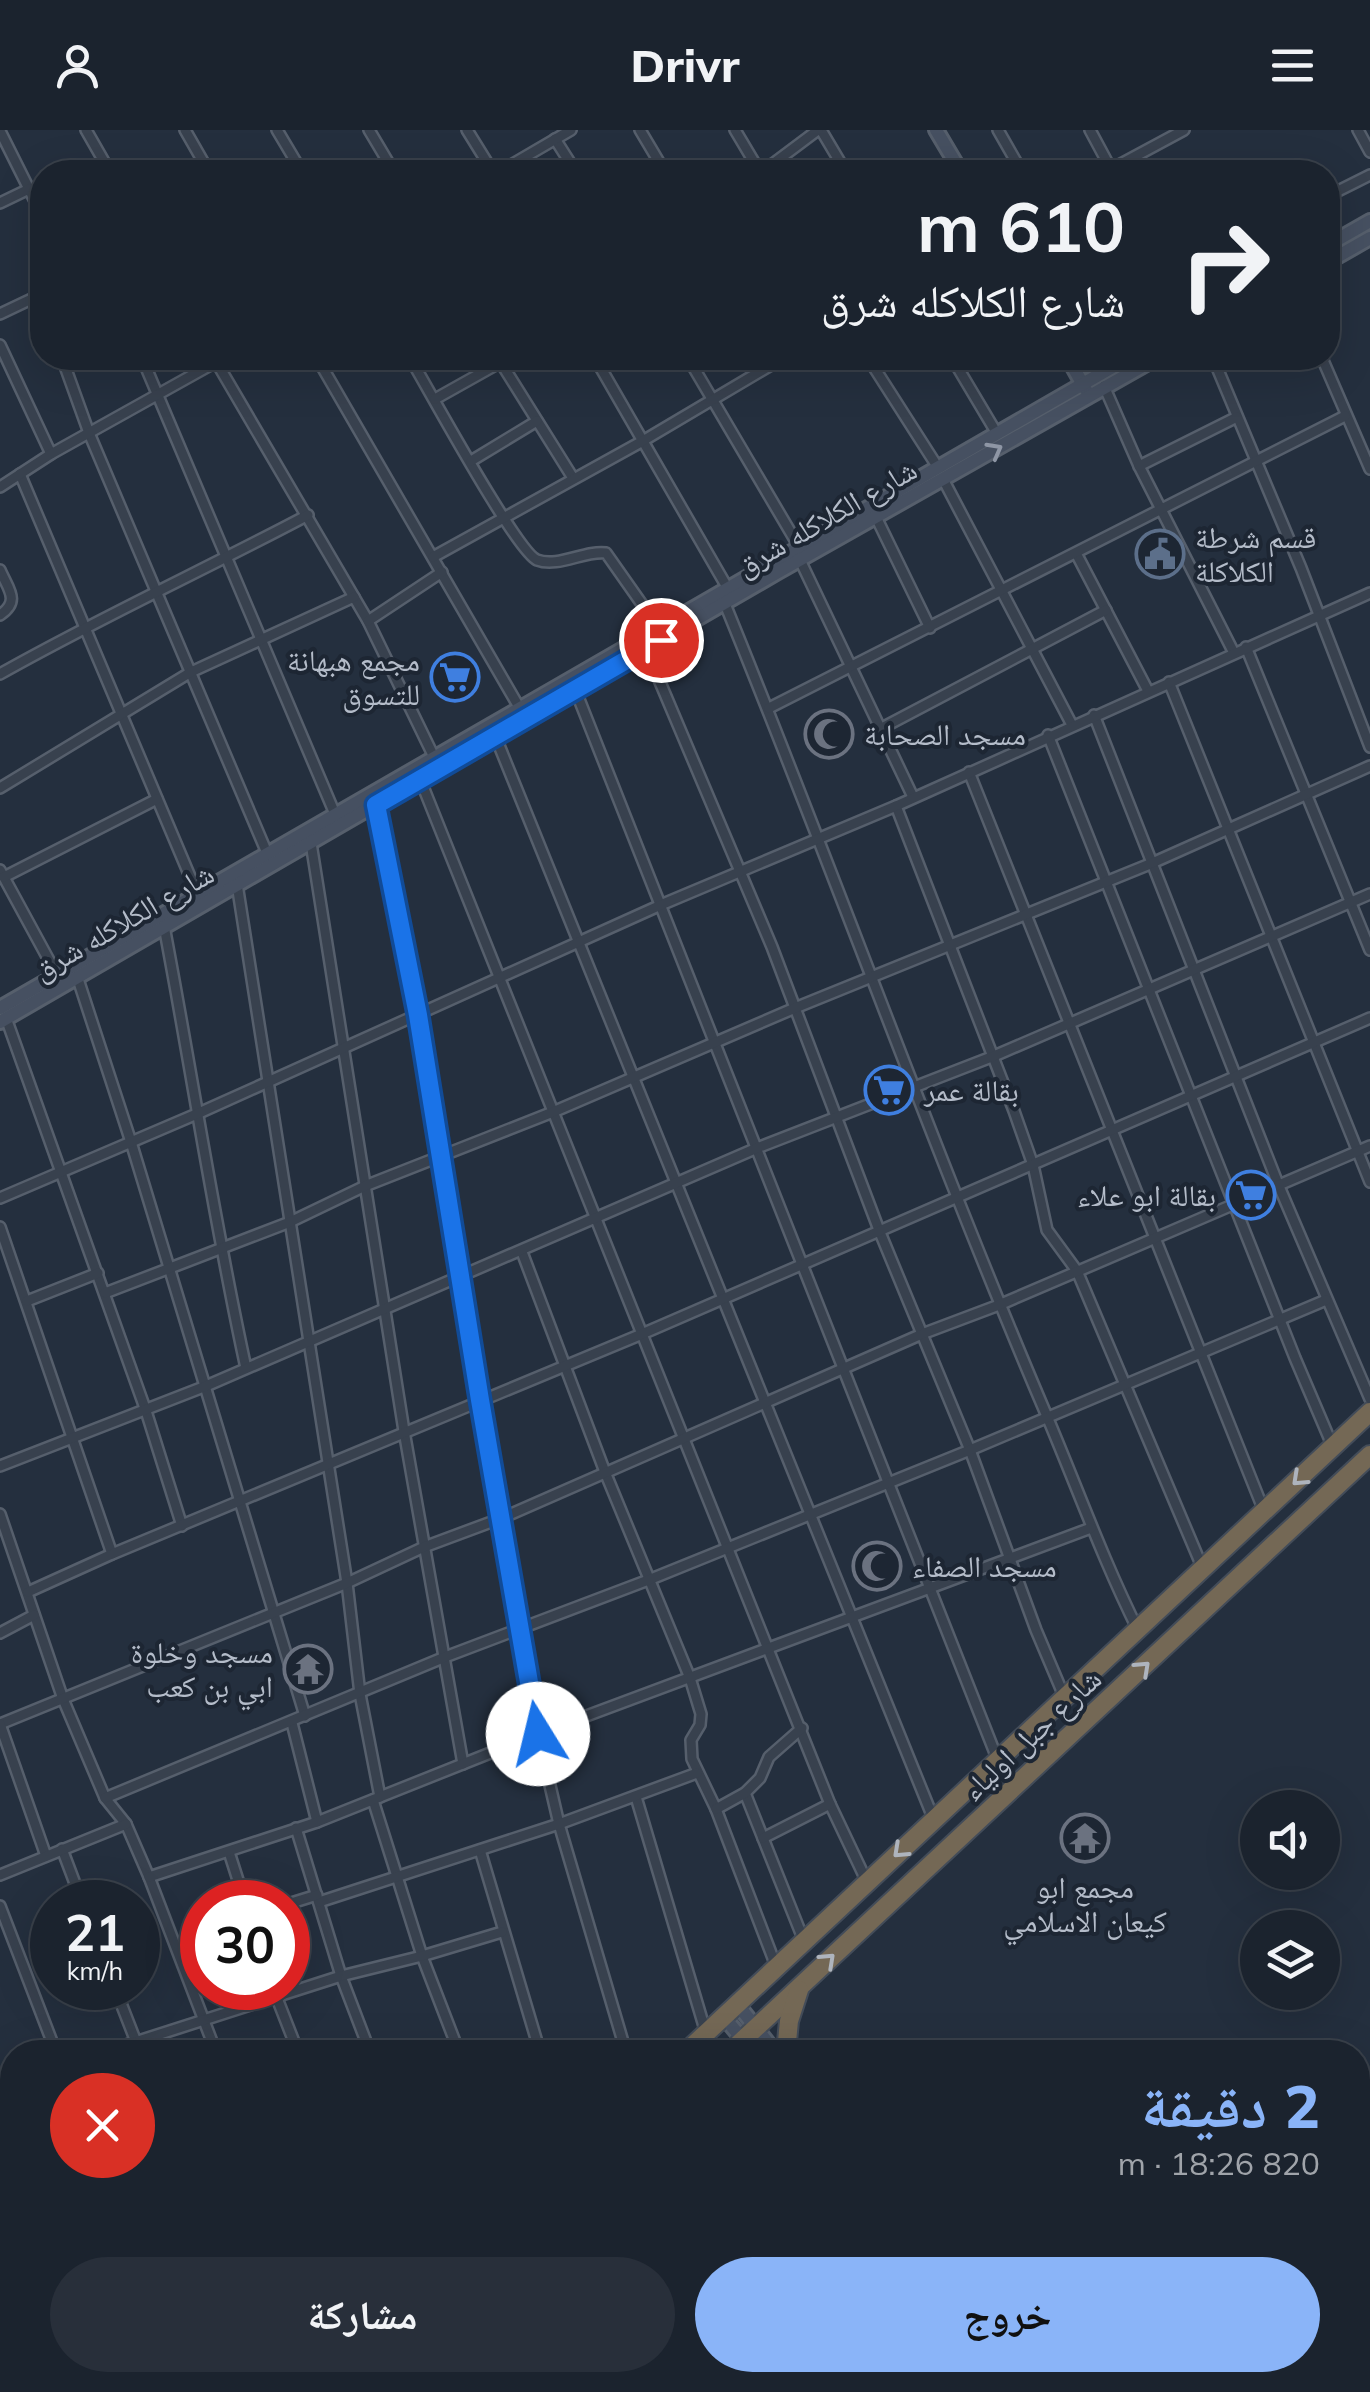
<!DOCTYPE html>
<html lang="ar">
<meta charset="utf-8">
<style>
body{margin:0;font-family:Mulish,"Noto Naskh Arabic",sans-serif;background:#282f3a;color:#f1f3f6;direction:rtl;height:100vh;display:flex;flex-direction:column;font-size:38px;white-space:nowrap}
*{box-sizing:border-box;margin:0}
p{font-size:32px;color:#a0a4aa}
.icon{flex:none;width:55px;height:55px;fill:none;stroke:currentColor;stroke-width:2;stroke-linecap:round;stroke-linejoin:round}
.map{position:relative;flex:1;overflow:hidden;direction:ltr}
.sheet{position:absolute;left:0px;top:1910px;width:1370px;height:352px;display:flex;flex-direction:column;background:#1b232e;border-radius:40px 40px 0 0;box-shadow:0 10px 40px #0002,0 0 0 2px #39404a;direction:rtl}
.sheet>*{flex:none}
.hud{position:absolute;left:30px;top:30px;width:1310px;height:210px;border-radius:40px;box-shadow:0 10px 40px #0002,0 0 0 2px #39404a;direction:rtl;background:#1b232e;color:#f1f3f6;overflow:hidden}
.controls{position:absolute;left:1240px;top:1660px;display:grid;gap:20px}
.controls a{display:grid;place-items:center;width:100px;height:100px;border-radius:50%;background:#1b232e;box-shadow:0 10px 40px #0002,0 0 0 2px #39404a;font-size:50px}
.speed{position:absolute;left:30px;top:1750px;display:flex;gap:20px;font-size:50px;font-weight:700;text-align:center}
.speed>*{display:grid;place-content:center;width:130px;height:130px;border-radius:50%;background:#1b232e;box-shadow:0 10px 40px #0002,0 0 0 2px #39404a;line-height:1}
.speed small{font-size:25px;font-weight:400}
.speed .limit{border:15px solid #d22;background:#fff;color:#111}
.pin{position:absolute;display:grid;place-items:center;width:85px;height:85px;color:#fff;margin:-42px;border:5px solid #fff;border-radius:50%;box-shadow:0 2px 10px #0007}
.me{position:absolute;width:110px;margin:-55px;rotate:351deg;stroke-linejoin:round;filter:drop-shadow(0 0 8px #0008)}
.turn{display:flex;align-items:center;gap:35px;height:210px;padding:0 50px;font-size:45px}
.turn .icon{width:130px;height:130px;stroke-width:2.5}
.turn b{display:block;font-size:70px;line-height:85px}
.round{display:grid;place-items:center;flex:none;width:105px;height:105px;border-radius:52px;background:#282f3a}
.overview{display:flex;align-items:center;justify-content:space-between;height:170px;padding:0 50px}
h1{font-size:60px;font-weight:800;line-height:75px;color:#8ab4f8}
.primary-button{display:flex;gap:20px;margin-top:auto;padding:20px 50px}
.primary-button a{flex:1;height:115px;border-radius:60px;background:#8ab4f8;color:#111;font-size:40px;font-weight:800;line-height:115px;text-align:center}
.primary-button a+a{background:#282f3a;color:#f1f3f6}
header{display:flex;justify-content:space-between;align-items:center;height:130px;padding:0 50px;background:#1b232e;font-size:45px;font-weight:800}
.map>svg:first-child{display:block}
</style>
<header><svg class="icon" aria-label="menu" viewBox="0 0 24 24"><path d="M4 6h16M4 12h16M4 18h16"/></svg>Drivr<svg class="icon" aria-label="person" viewBox="0 0 24 24"><circle cx="12" cy="8" r="4"/><path d="M4 21q1-7 8-7t8 7"/></svg></header>
<div class="map">
<svg width="1370" height="2262" viewBox="0 0 1370 2262">
<rect width="100%" height="100%" fill="#242f3e"/>
<g fill="none" stroke-linecap="round" stroke-linejoin="round">
<g stroke="#565f6c" stroke-width="14">
<g id="street">
<path d="M86 0 110 42"/>
<path d="M185 0 209 42"/>
<path d="M277 0 302 42"/>
<path d="M369 0 394 42"/>
<path d="M467 0 493 42"/>
<path d="M640 0 665 42"/>
<path d="M735 0 760 42"/>
<path d="M821 0 846 42"/>
<path d="M998 0 1022 42"/>
<path d="M1090 0 1112 41"/>
<path d="M1358 0 1370 22"/>
<path d="M0 1 42 85"/>
<path d="M555 9 576 42"/>
<path d="M499 42 571 0"/>
<path d="M762 42 818 0"/>
<path d="M1106 42 1184 0"/>
<path d="M1328 66 1370 45"/>
<path d="M0 73 29 59"/>
<path d="M0 184 42 164"/>
<path d="M0 215 51 324"/>
<path d="M62 228 89 303 267 723"/>
<path d="M142 228 335 684"/>
<path d="M214 228 368 491 434 627"/>
<path d="M317 228 519 577"/>
<path d="M410 228C428 258 516 421 537 430 558 438 585 420 606 423L658 497"/>
<path d="M498 228 573 348"/>
<path d="M595 228 727 457"/>
<path d="M688 228 798 415"/>
<path d="M868 228 937 336"/>
<path d="M952 228 996 302"/>
<path d="M1213 228 1301 438 1370 617"/>
<path d="M1322 228 1370 339"/>
<path d="M1104 256 1139 336 1234 523"/>
<path d="M435 269 501 232"/>
<path d="M471 331 537 291"/>
<path d="M1139 336 1237 287"/>
<path d="M20 344 197 763"/>
<path d="M943 349 1072 595"/>
<path d="M0 357 51 324 216 232"/>
<path d="M876 387 930 498"/>
<path d="M1077 425 1148 561"/>
<path d="M433 427 641 312 783 228"/>
<path d="M800 430 913 667"/>
<path d="M0 440C8 459 21 471 0 485"/>
<path d="M725 474C835 743 932 1017 1046 1284 1077 1357 1103 1430 1138 1500"/>
<path d="M368 491 442 442"/>
<path d="M1246 517 1370 820"/>
<path d="M646 519 772 817 879 1100 970 1320 1036 1500 1064 1566"/>
<path d="M0 544C101 487 206 439 308 385"/>
<path d="M1169 552 1370 1052"/>
<path d="M575 559 1010 1661"/>
<path d="M769 578 1345 286"/>
<path d="M1094 585 1278 1054 1370 1269"/>
<path d="M880 599 1106 480"/>
<path d="M494 603 934 1690"/>
<path d="M1048 605 1295 1228 1333 1317"/>
<path d="M969 642 1264 1381"/>
<path d="M420 649 830 1674 867 1752"/>
<path d="M0 658 191 542 354 467"/>
<path d="M376 675 418 885 479 1270 538 1604 559 1694 626 1922"/>
<path d="M896 676 1014 981 1033 1035 1047 1100 1077 1141 1203 1439"/>
<path d="M311 713 404 1301 463 1634"/>
<path d="M0 740 57 845"/>
<path d="M4 747 157 669"/>
<path d="M237 754 347 1453 360 1564 380 1667"/>
<path d="M164 796C192 943 214 1092 246 1238"/>
<path d="M77 846 131 1012 305 1586"/>
<path d="M6 888 146 1281 182 1396"/>
<path d="M0 1068 199 983 663 774 896 676 1370 463"/>
<path d="M0 1097 112 1424"/>
<path d="M522 1122 605 1342 690 1548 701 1584 700 1595 691 1610 692 1629 716 1679 776 1836"/>
<path d="M105 1163 290 1092 365 1056 553 982 795 878 1150 734 1370 636"/>
<path d="M27 1171 98 1143"/>
<path d="M0 1336 206 1256 757 1018 994 926 1370 764"/>
<path d="M0 1384 63 1569 105 1668 126 1694 149 1747 216 1922"/>
<path d="M28 1462 112 1424 642 1204 1370 888"/>
<path d="M0 1503 34 1485"/>
<path d="M292 1593 317 1692"/>
<path d="M0 1594 347 1453 424 1417 502 1388 922 1204 999 1175 1370 1016"/>
<path d="M0 1594 46 1726"/>
<path d="M745 1663 804 1811"/>
<path d="M636 1667 706 1903"/>
<path d="M105 1668 445 1527 651 1449 970 1320 1326 1170"/>
<path d="M373 1670 422 1826 459 1922"/>
<path d="M716 1679 745 1663 760 1648 769 1627 802 1598"/>
<path d="M296 1698 341 1846 370 1922"/>
<path d="M763 1708 830 1674"/>
<path d="M62 1719 82 1772"/>
<path d="M480 1720 540 1922"/>
<path d="M229 1722 245 1772"/>
<path d="M0 1745 126 1694"/>
<path d="M149 1747 317 1692 538 1604 1091 1398"/>
<path d="M319 1772 559 1694 697 1643"/>
<path d="M288 1774 317 1765"/>
<path d="M0 1776 56 1922"/>
<path d="M115 1858 140 1922"/>
<path d="M273 1858 298 1922"/>
<path d="M104 1922 341 1846 422 1826 502 1802"/>
<path d="M0 1957 12 1953"/>
<path d="M0 1995 12 2027"/>
<path d="M0 2163 12 2157"/>
<path d="M0 2217 12 2245"/>
<path d="M14 2250 20 2262"/>
<path d="M101 2250 105 2262"/>
<path d="M191 2250 196 2262"/>
<path d="M272 2250 277 2262"/>
<path d="M802 2262 807 2250"/>
</g>
</g>
<g stroke="#565f6c" stroke-width="18">
<g id="secondary">
<path d="M936 0 961 42"/>
<path d="M1328 115 1370 91"/>
<path d="M1328 132 1370 108"/>
<path d="M1068 228 1086 260"/>
<path d="M0 878 1128 228"/>
<path d="M0 892 778 442 1157 228"/>
<path d="M738 1875 775 1922"/>
<path d="M724 1887 753 1922"/>
<path d="M946 2250 953 2262"/>
<path d="M958 2250 965 2262"/>
</g>
</g>
<g stroke="#434c59" stroke-width="22">
<g id="highway">
<path d="M686 1922 1370 1282"/>
<path d="M730 1922 1370 1325"/>
<path d="M786 1922 789 1891 799 1860"/>
<path d="M329 2262 340 2250"/>
<path d="M371 2262 384 2250"/>
</g>
</g>
<use href="#street" stroke="#38414e" stroke-width="9"/>
<use href="#secondary" stroke="#465061" stroke-width="12"/>
<use href="#highway" stroke="#746855" stroke-width="18"/>
</g>
<defs><path id="oneway-chevron" d="M-2-3.5L2.5 0L-2 3.5" fill="none" stroke-width="1.6" stroke-linecap="round" stroke-linejoin="round" transform="scale(2.5)"/></defs>
<use stroke="#8e96a5" href="#oneway-chevron" transform="translate(995 320) rotate(-29)"/>
<g stroke="#aeb4bd">
<use href="#oneway-chevron" transform="translate(1299 1349) rotate(137)"/>
<use href="#oneway-chevron" transform="translate(1143 1538) rotate(-43)"/>
<use href="#oneway-chevron" transform="translate(900 1721) rotate(137)"/>
<use href="#oneway-chevron" transform="translate(828 1830) rotate(-43)"/>
</g>
<g fill="none" stroke-linecap="round" stroke-linejoin="round">
<g stroke="#114b97" stroke-width="25">
<path id="route" d="M538 1604 480 1270 418 885 376 675 661 510"/>
</g>
<use href="#route" stroke="#1a73e8" stroke-width="18"/>
</g>
<defs>
<g id="civic-ring" transform="scale(2.5)"><circle r="9.5" fill="#1d2633" stroke="#5c6f8a" stroke-width="1.5"/><path d="M-.6-6.5H3V-4.5H.6V-3L4-1V1h2V6H-6V1h2V-1L-.6-3ZM-1.2 2.5V6h2.4V2.5Z" fill="#5c6f8a"/></g>
<g id="supermarket-ring" transform="scale(2.5)"><circle r="9.5" fill="#1d2633" stroke="#3f7fe0" stroke-width="1.5"/><path d="M-6-5.5h2.5l.6 2H6L4.5 2H-2.5L-4.4-4H-6ZM-1.5 3.2a1.3 1.3 0 1 0 .1 0ZM3 3.2a1.3 1.3 0 1 0 .1 0Z" fill="#3f7fe0"/></g>
<g id="mosque-ring" transform="scale(2.5)"><circle r="9.5" fill="#1d2633" stroke="#6b7280" stroke-width="1.5"/><path d="M3.5-4.9A6 6 0 1 0 3.5 4.9A5 5 0 1 1 3.5-4.9Z" fill="#6b7280"/></g>
<g id="temple-ring" transform="scale(2.5)"><circle r="9.5" fill="#1d2633" stroke="#6b7280" stroke-width="1.5"/><path d="M0-6L5-2H3V0L6.5 2.5H4V6H1.5V3h-3V6H-4V2.5H-6.5L-3 0V-2H-5Z" fill="#6b7280"/></g>
</defs>
<g fill-rule="evenodd">
<use href="#civic-ring" x="1160" y="424"/>
<use href="#supermarket-ring" x="455" y="547"/>
<use href="#mosque-ring" x="829" y="604"/>
<use href="#supermarket-ring" x="889" y="960"/>
<use href="#supermarket-ring" x="1251" y="1065"/>
<use href="#mosque-ring" x="877" y="1436"/>
<use href="#temple-ring" x="308" y="1539"/>
<use href="#temple-ring" x="1085" y="1708"/>
</g>
<g text-anchor="middle" dominant-baseline="central" stroke-width="8" stroke-linejoin="round" paint-order="stroke">
<g font-size="30" fill="#b4bcc9" stroke="#1d2633">
<text transform="translate(826 387) rotate(-30)">شارع الكلاكله شرق</text>
<text transform="translate(123 791) rotate(-30)">شارع الكلاكله شرق</text>
<text transform="translate(1031 1604) rotate(-43)">شارع جبل اولياء</text>
</g>
<g font-size="30" fill="#b4bcc9" stroke="#1d2633" text-anchor="start">
<text x="1195" y="407">قسم شرطة<tspan x="1195" dy="34">الكلاكلة</tspan></text>
<text x="420" y="530" text-anchor="end">مجمع هبهانة<tspan x="420" dy="34">للتسوق</tspan></text>
<text x="864" y="604">مسجد الصحابة</text>
<text x="924" y="960">بقالة عمر</text>
<text x="1216" y="1065" text-anchor="end">بقالة ابو علاء</text>
<text x="912" y="1436">مسجد الصفاء</text>
<text x="273" y="1522" text-anchor="end">مسجد وخلوة<tspan x="273" dy="34">ابي بن كعب</tspan></text>
<text x="1085" y="1757" text-anchor="middle">مجمع ابو<tspan x="1085" dy="34">كيعان الاسلامي</tspan></text>
</g>
</g>
</svg>
<div class="controls">
<a><svg class="icon" aria-label="sound" viewBox="0 0 24 24"><path d="M4 9h4l5-4v14l-5-4H4zM17 9q2 3 0 6"/></svg></a>
<a><svg class="icon" aria-label="layers" viewBox="0 0 24 24"><path d="M12 4l9 5-9 5-9-5zM3 14l9 5 9-5"/></svg></a>
</div>
<div class="speed"><div>21<small>km/h</small></div><div class="limit">30</div></div>
<div class="pin" style="left:661px;top:510px;background:#d93025"><svg class="icon" aria-label="arrive" viewBox="0 0 24 24"><path d="M6 21V4h12l-3 4 3 4H6"/></svg></div>
<svg class="me" style="left:538px;top:1604px" viewBox="-20 -20 40 40"><circle r="19" fill="#fff"/><path d="M0-13L10 11 0 6-10 11z" fill="#1a73e8"/></svg>
<div class="hud">
<div class="turn"><svg class="icon" aria-label="right" viewBox="0 0 24 24"><path d="M7 20v-9h11M14 6l5 5-5 5"/></svg><div><b>610 m</b>شارع الكلاكله شرق</div></div>
</div>
<section class="sheet">
<div class="overview"><div><h1>2 دقيقة</h1><p>820 m · 18:26</p></div><a class="round" style="background:#d93025;color:#fff"><svg class="icon" aria-label="close" viewBox="0 0 24 24"><path d="M6 6l12 12M18 6L6 18"/></svg></a></div>
<div class="primary-button"><a>خروج</a><a>مشاركة</a></div>
</section>
</div>
